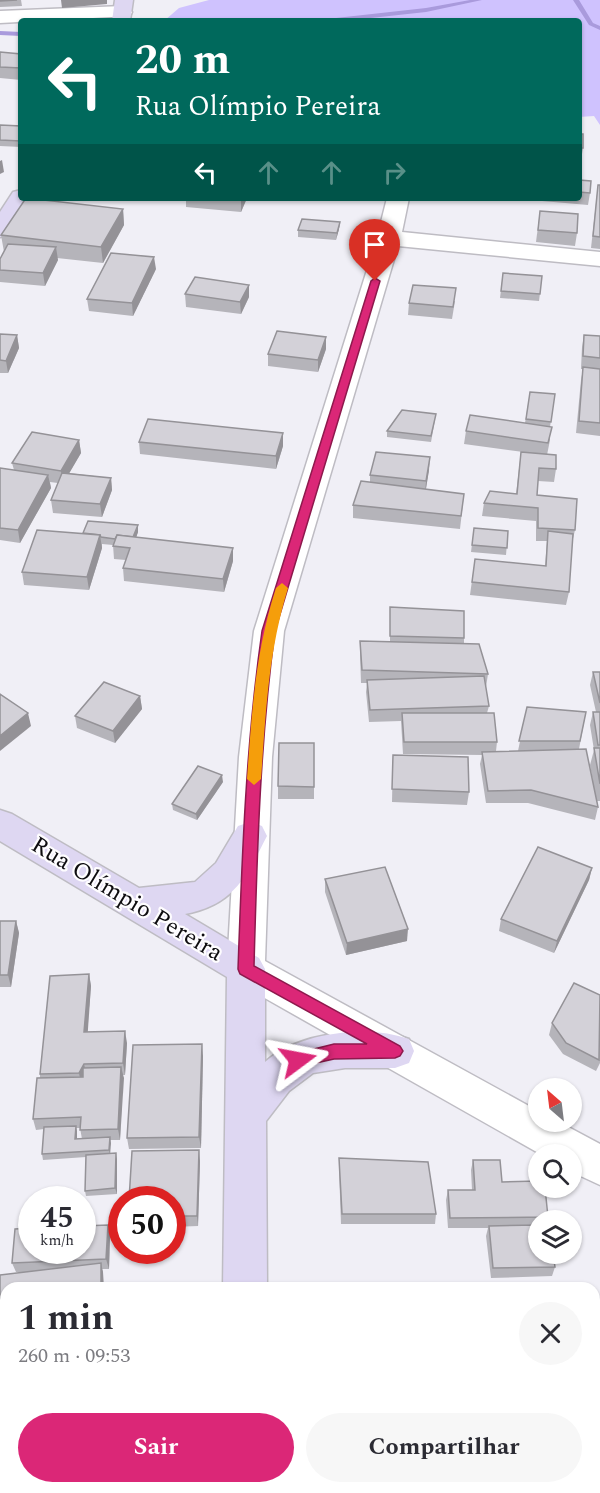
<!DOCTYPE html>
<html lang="pt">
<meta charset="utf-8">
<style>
body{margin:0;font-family:Spectral,serif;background:#f7f7f7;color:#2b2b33;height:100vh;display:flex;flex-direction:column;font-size:22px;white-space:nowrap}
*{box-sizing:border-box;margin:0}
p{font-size:20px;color:#7c7c81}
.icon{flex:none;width:33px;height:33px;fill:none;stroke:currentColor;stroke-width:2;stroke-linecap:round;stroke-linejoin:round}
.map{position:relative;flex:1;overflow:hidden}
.drawer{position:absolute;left:0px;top:1282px;width:600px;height:212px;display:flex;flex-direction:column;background:#fff;border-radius:18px 18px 0 0;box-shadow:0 2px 4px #0004}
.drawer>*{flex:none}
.hud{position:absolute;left:18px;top:18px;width:564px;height:183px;border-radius:6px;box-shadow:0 2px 4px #0004;background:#00695c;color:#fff;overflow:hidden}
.needle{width:39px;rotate:332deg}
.tools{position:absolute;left:528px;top:1078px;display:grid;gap:12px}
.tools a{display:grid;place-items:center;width:54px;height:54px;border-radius:50%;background:#fff;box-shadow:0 2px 4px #0004;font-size:30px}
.speed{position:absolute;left:18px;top:1186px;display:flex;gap:12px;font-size:30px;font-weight:700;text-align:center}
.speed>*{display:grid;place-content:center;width:78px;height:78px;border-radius:50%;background:#fff;box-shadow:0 2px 4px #0004;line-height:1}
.speed small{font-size:15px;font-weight:400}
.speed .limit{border:9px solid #d22;background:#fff;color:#111}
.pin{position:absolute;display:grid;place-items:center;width:51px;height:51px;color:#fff;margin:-62px -26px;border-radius:50% 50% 50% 0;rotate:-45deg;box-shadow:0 0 6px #0007}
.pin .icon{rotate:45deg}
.me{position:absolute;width:66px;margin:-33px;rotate:77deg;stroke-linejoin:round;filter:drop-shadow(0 0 4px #0008)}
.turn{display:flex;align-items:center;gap:21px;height:126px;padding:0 18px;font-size:27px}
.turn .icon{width:78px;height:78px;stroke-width:2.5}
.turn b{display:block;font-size:42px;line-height:51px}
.lanes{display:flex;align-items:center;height:57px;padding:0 18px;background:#0003;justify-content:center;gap:30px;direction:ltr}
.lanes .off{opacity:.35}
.round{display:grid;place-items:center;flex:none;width:63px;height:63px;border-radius:32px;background:#f7f7f7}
.summary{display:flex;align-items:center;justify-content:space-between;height:102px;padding:0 18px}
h1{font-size:36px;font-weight:700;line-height:45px}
.cta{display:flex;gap:12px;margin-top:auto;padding:12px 18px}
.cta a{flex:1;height:69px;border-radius:36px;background:#db2777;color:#fff;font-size:24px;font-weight:700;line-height:69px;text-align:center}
.cta a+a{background:#f7f7f7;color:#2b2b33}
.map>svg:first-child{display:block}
</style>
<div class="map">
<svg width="600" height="1493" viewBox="0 0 600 1493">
<rect width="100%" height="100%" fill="#f0eff6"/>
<path fill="#cfc2fe" d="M209 0H600V125L594 116 579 117V21H164L179 8Z"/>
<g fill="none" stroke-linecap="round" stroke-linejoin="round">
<g fill="#a99adc" fill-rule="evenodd">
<path d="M470 0H482L426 12 343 21H324L327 19 426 8Z"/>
<path d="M573 0H579L593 23 600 26V30L589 25Z"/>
<path d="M0 31 21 32V36L0 35Z"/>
</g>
<g stroke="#bebcc3" stroke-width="3">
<g id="street">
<path d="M123 6 132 12 130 16 0 23V11Z"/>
<path d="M387 198H409L402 232 600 252V266L398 246 284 631 272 757 265 961 538 1111V1122H559L600 1144V1185L572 1172V1155H542L233 980 227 969 239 757 254 631 377 238Z"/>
</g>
</g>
<g stroke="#bebcc3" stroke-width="3">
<g id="secondary">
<path d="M115 0H133L130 21H112Z"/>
<path d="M21 190V198H31L8 235 0 237V212L13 192Z"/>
<path d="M0 810 12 814 139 888 195 882 216 863 238 826 250 822 262 826 267 836C246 877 234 905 185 914L259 958 265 969V1062C298 1032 369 1024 409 1039L414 1051 409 1063 395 1068H345L313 1073 289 1091 266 1121 267 1288H223L227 977 0 841Z"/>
<rect x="218" y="1488" width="48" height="5"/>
</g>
</g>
<use href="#street" fill="#fff" fill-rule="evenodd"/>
<use href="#secondary" fill="#ded7f2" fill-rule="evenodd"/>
</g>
<g fill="#b5b4ba" fill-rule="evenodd">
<path d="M0 0H21L22 6 0 7Z"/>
<path d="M0 52 21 54V80L0 78Z"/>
<path d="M21 106V117H18V110Z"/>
<path d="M0 125 21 126V147L0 146Z"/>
<path d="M579 134 583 148 582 154H579Z"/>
<path d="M579 180 590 193 588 205 519 199V198H579Z"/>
<path d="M598 185H600V249L591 248Z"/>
<path d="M186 198H247L241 212 186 207Z"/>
<path d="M123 209 124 225 103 263 57 258 58 260 45 286 0 282V259L4 252 1 235Z"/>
<path d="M540 211 577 233 575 246 536 242Z"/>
<path d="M340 222 339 229 336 240 298 237V230Z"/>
<path d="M156 269 133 316 89 311 87 299Z"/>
<path d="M503 273 542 276 539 301 500 298Z"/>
<path d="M249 285V297L241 314 186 307 185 294Z"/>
<path d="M455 301 452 319 408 315 409 303Z"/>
<path d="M0 334 17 335 19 348 8 373H0Z"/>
<path d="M584 335 600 336V436L576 433 581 380 583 369H581L582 347Z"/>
<path d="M326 337V349L318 372 268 366V354Z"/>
<path d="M530 392 555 394 550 427V440L547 455 556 469 554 482 538 481 537 495 575 530 572 543 569 592 566 605 470 595 475 559 545 566 547 541H536V521L482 516 484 503 516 494 521 452 531 453 464 444 466 431 525 423Z"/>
<path d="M435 420 431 442 387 437V431Z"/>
<path d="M79 440 81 453 69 473 111 478 112 490 102 517 53 513 51 500 58 483 50 482 51 488 20 543 0 540V468L14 470 12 463Z"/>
<path d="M139 442 283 446 276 469 140 454Z"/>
<path d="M429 470 426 489 464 494 460 529 353 518V505L370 482V475Z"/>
<path d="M474 528 508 531 506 555 471 552Z"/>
<path d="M138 532 136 537 233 561 224 592 124 581 123 568 126 560 114 559 113 545 102 544V548L89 590 24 585 22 572 83 533Z"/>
<path d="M390 607 464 638V644L488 674 486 687 489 706 487 713 497 742 496 751H518L527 707 586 712 579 749 593 782 590 765 594 750 590 725 593 712H596L590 685 593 672H600V801H597L598 807 595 820 528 803H486L480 764 482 755 403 754 401 721 369 722 366 692 367 683H361L360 654V641L390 642Z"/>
<path d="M140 696 142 709 115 743 77 728 75 716Z"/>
<path d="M314 743V799H278V786Z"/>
<path d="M393 755 469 792 467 805 392 802Z"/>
<path d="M223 782 197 820 173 810 172 804Z"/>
<path d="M592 868 589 880 554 953 499 931 501 919Z"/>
<path d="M325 879 407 941 346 955 325 892Z"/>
<path d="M0 921H16L19 933 11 987H0Z"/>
<path d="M89 974 91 986 87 1032 127 1043 125 1075H123L120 1140H110V1153L117 1159V1194L86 1196 85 1191 86 1157 43 1160 42 1154 44 1129 36 1130 33 1119 40 1078V1074ZM76 1128H80L82 1139H77Z"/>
<path d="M600 995V1063L596 1071 563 1054 549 1035 552 1023Z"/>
<path d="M203 1056 201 1148 129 1149 127 1138Z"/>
<path d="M339 1158 436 1214 435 1224H341L339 1169Z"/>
<path d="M473 1160 548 1217 547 1221H538V1254L555 1267 552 1276 491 1278 486 1236 488 1228H448L446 1200 448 1190H472L471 1170Z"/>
<path d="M200 1161 198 1226 172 1227V1200Z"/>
<path d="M108 1225 110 1235 109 1269H102L103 1272 6 1288V1318L0 1319V1275L26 1272H16L12 1263Z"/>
<path d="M6 1345V1426H3L0 1420V1386Z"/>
</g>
<g fill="#949297">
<path d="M61 0H107V4L62 8Z"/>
<path d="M2 160 4 172 0 174V161Z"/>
<path d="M242 198H247L241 212V200Z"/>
<path d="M123 209 124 225 103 263 101 247Z"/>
<path d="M340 222 339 229 336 240 337 233Z"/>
<path d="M56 247 58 260 45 286 43 273Z"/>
<path d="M154 257 156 269 133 316 132 303Z"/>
<path d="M249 285V297L241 314 240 302Z"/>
<path d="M17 335 19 348 8 373 6 361Z"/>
<path d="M326 337V349L318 372V360Z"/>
<path d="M283 433V446L276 469V456Z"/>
<path d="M79 440 81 453 63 484 61 471Z"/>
<path d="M430 457 429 470 425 494 426 481Z"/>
<path d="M48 475 51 488 20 543 18 530Z"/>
<path d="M111 478 112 490 102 517 100 504Z"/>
<path d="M138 525V532L133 547 132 540Z"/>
<path d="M100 535 102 548 89 590 87 577Z"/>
<path d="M233 548V561L224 592 223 579Z"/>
<path d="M140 696 142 709 115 743 113 731Z"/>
<path d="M28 713 31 726 0 751V736Z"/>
<path d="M222 775 223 782 197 820 196 814Z"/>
<path d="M592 868 589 880 554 953 557 941Z"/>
<path d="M16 921 19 933 11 987 8 975Z"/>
<path d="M408 929 407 941 346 955 347 943Z"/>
<path d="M89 974 91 986 87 1043 84 1032Z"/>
<path d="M125 1031 127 1043 125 1075 123 1063Z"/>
<path d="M202 1044 203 1056 201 1148 199 1137Z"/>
<path d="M84 1064 87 1076 81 1084 79 1073Z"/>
<path d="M121 1067 124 1078 120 1140 118 1129Z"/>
<path d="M76 1126 77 1131V1145L75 1139Z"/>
<path d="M110 1137 111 1143 110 1156 109 1150Z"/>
<path d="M199 1150 200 1161 198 1226 197 1216Z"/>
<path d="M116 1153 117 1159V1194L115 1188Z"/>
<path d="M108 1225 110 1235 109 1269 106 1259Z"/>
<path d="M101 1263 103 1272 104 1288H101Z"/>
<path d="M9 1488H16V1493H10Z"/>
</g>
<g fill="#d3d1d8" stroke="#949297" stroke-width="1.5">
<path d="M0 0H17L0 1Z"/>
<path d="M0 52 21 54V68L0 67Z"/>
<path d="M0 125 21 126V141L0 140Z"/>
<rect x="579" y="134" width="4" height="14"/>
<path d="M579 180 591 181 590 193 579 192Z"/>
<path d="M598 185H600V237L593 236Z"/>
<path d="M26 198 123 209 101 247 1 235Z"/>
<path d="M222 198H242L241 200Z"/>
<path d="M540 211 578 214 577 233 538 230Z"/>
<path d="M302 219 340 222 337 233 298 230Z"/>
<path d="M8 244 56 247 43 273 0 270V259Z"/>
<path d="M111 253 154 257 132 303 87 299Z"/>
<path d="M503 273 542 276 540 294 501 291Z"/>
<path d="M195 277 249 285 240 302 185 294Z"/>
<path d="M413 285 456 288 453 307 409 303Z"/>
<path d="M277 331 326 337 318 360 268 354Z"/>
<path d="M0 334 17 335 6 361 0 360Z"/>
<path d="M584 335 600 336V358L583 356Z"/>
<path d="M583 367 600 369V423L579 421Z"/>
<path d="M530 392 555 394 551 422 526 419Z"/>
<path d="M402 410 436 414 431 436 387 431Z"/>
<path d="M470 415 552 427 548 443 466 431Z"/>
<path d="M148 419 283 433 276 456 139 442Z"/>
<path d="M32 432 79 440 61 471 12 463Z"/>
<path d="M376 452 430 457 426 481 370 475Z"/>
<path d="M521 452 556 455V469L539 468 537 495 577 499 575 530 538 528V508L484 503 490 491 517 494Z"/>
<path d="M0 468 48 475 18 530 0 528Z"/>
<path d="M62 473 111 478 100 504 51 500Z"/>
<path d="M361 481 464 494 461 516 353 505Z"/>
<path d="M88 521 138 525 133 537 117 535 115 539 101 537 100 535 83 533Z"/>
<path d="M474 528 508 531 507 548 472 545Z"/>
<path d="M37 530 100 535 87 577 22 572Z"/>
<path d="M548 531 573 534 569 592 472 582 475 559 546 566Z"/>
<path d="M117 535 233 548 223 579 123 568 130 548 113 546Z"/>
<path d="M390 607 464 611V638L390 636Z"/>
<path d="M360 641 479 644 488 674 362 670Z"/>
<path d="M593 672H600V703Z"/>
<path d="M484 676 489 706 370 710 367 680Z"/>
<path d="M104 682 140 696 113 731 75 716Z"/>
<path d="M0 694 28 713 0 736Z"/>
<path d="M527 707 586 712 580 741H519Z"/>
<path d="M593 712H600V745H598Z"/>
<path d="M402 713H494L497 742H404Z"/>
<path d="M279 743H314V787L278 786Z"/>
<path d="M594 748H600V784Z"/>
<path d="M586 749 598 807 531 790 488 791 482 752Z"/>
<path d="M393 755 468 757 469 792 392 789Z"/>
<path d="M198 766 222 775 196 814 172 804Z"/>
<path d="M538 847 592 868 557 941 501 919Z"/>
<path d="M385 867 408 929 347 943 325 879Z"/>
<path d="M0 921H16L8 975H0Z"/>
<path d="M89 974 84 1032 125 1031 123 1063 84 1064 79 1073 40 1074 50 976Z"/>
<path d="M574 983 600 995 599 1060 566 1043 552 1023Z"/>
<path d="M202 1044 199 1137 127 1138 133 1045Z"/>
<path d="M121 1067 118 1129 80 1130 81 1117 33 1119 37 1078 83 1077V1068Z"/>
<path d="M76 1126 75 1139 110 1137 109 1150 42 1154 44 1127Z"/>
<path d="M199 1150 197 1216H172V1200H129L132 1151Z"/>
<path d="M116 1153 115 1188 85 1191 86 1155Z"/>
<path d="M339 1158 428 1162 436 1214H342Z"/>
<path d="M473 1160H500L502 1182 538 1181V1188H545L548 1217 450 1218 448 1190H475Z"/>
<path d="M108 1225 106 1259 12 1263 15 1229 32 1228V1251H82V1226Z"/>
<path d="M538 1225V1254H553L555 1267 493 1268 489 1226Z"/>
<path d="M101 1263V1288H6V1308L0 1309V1275Z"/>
<path d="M1 1345H6V1417L0 1418Z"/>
<path d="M6 1435V1488H9L10 1493H0V1436Z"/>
<rect x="21" y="1488" width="131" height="5"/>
<path d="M404 1488H467V1493H403Z"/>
</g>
<path fill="#db2777" stroke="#8e194d" stroke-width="1.5" d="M375 278 380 281 275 631C260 742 257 854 254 966L400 1046 403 1051 400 1056 395 1058 334 1059 298 1067 292 1065 290 1060 292 1055 298 1053 334 1044H367L240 974 238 969C242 856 246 743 262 631L371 281Z"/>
<path fill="#f59e0b" d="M282 583 288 588C268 654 266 711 261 779L254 785 247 779C252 711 255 653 276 588Z"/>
<g text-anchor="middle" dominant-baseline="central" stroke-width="4.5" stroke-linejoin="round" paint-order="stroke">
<g font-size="24" fill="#0e0d10" stroke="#fefdff">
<text transform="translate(127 899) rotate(31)">Rua Olímpio Pereira</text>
</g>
</g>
</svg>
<div class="tools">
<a><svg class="needle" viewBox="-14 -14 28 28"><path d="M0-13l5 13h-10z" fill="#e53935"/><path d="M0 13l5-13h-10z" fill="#7c7c81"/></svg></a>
<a><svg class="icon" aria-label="search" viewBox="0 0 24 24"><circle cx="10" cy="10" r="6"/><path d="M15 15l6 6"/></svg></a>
<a><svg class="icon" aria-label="layers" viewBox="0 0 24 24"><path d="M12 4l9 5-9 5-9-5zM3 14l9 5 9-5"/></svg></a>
</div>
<div class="speed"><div>45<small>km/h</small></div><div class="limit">50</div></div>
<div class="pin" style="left:375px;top:281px;background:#d93025"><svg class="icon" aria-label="arrive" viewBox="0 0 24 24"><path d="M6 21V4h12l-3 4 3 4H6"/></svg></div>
<svg class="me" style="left:298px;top:1060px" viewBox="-20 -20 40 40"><path d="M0-17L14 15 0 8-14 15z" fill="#db2777" stroke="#fff" stroke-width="4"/></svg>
<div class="hud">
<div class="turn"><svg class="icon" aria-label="left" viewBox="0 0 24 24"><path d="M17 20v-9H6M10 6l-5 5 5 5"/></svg><div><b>20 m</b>Rua Olímpio Pereira</div></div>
<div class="lanes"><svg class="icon" aria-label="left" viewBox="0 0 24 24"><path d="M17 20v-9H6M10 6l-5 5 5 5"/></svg><svg class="icon off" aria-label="ahead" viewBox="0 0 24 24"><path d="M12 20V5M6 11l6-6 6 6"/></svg><svg class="icon off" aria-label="ahead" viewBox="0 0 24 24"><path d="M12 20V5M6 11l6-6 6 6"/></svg><svg class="icon off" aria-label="right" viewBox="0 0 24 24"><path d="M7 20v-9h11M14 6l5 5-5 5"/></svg></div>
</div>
<section class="drawer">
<div class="summary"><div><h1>1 min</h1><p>260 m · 09:53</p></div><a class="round"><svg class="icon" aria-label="close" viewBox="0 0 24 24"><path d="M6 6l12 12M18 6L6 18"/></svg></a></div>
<div class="cta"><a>Sair</a><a>Compartilhar</a></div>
</section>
</div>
